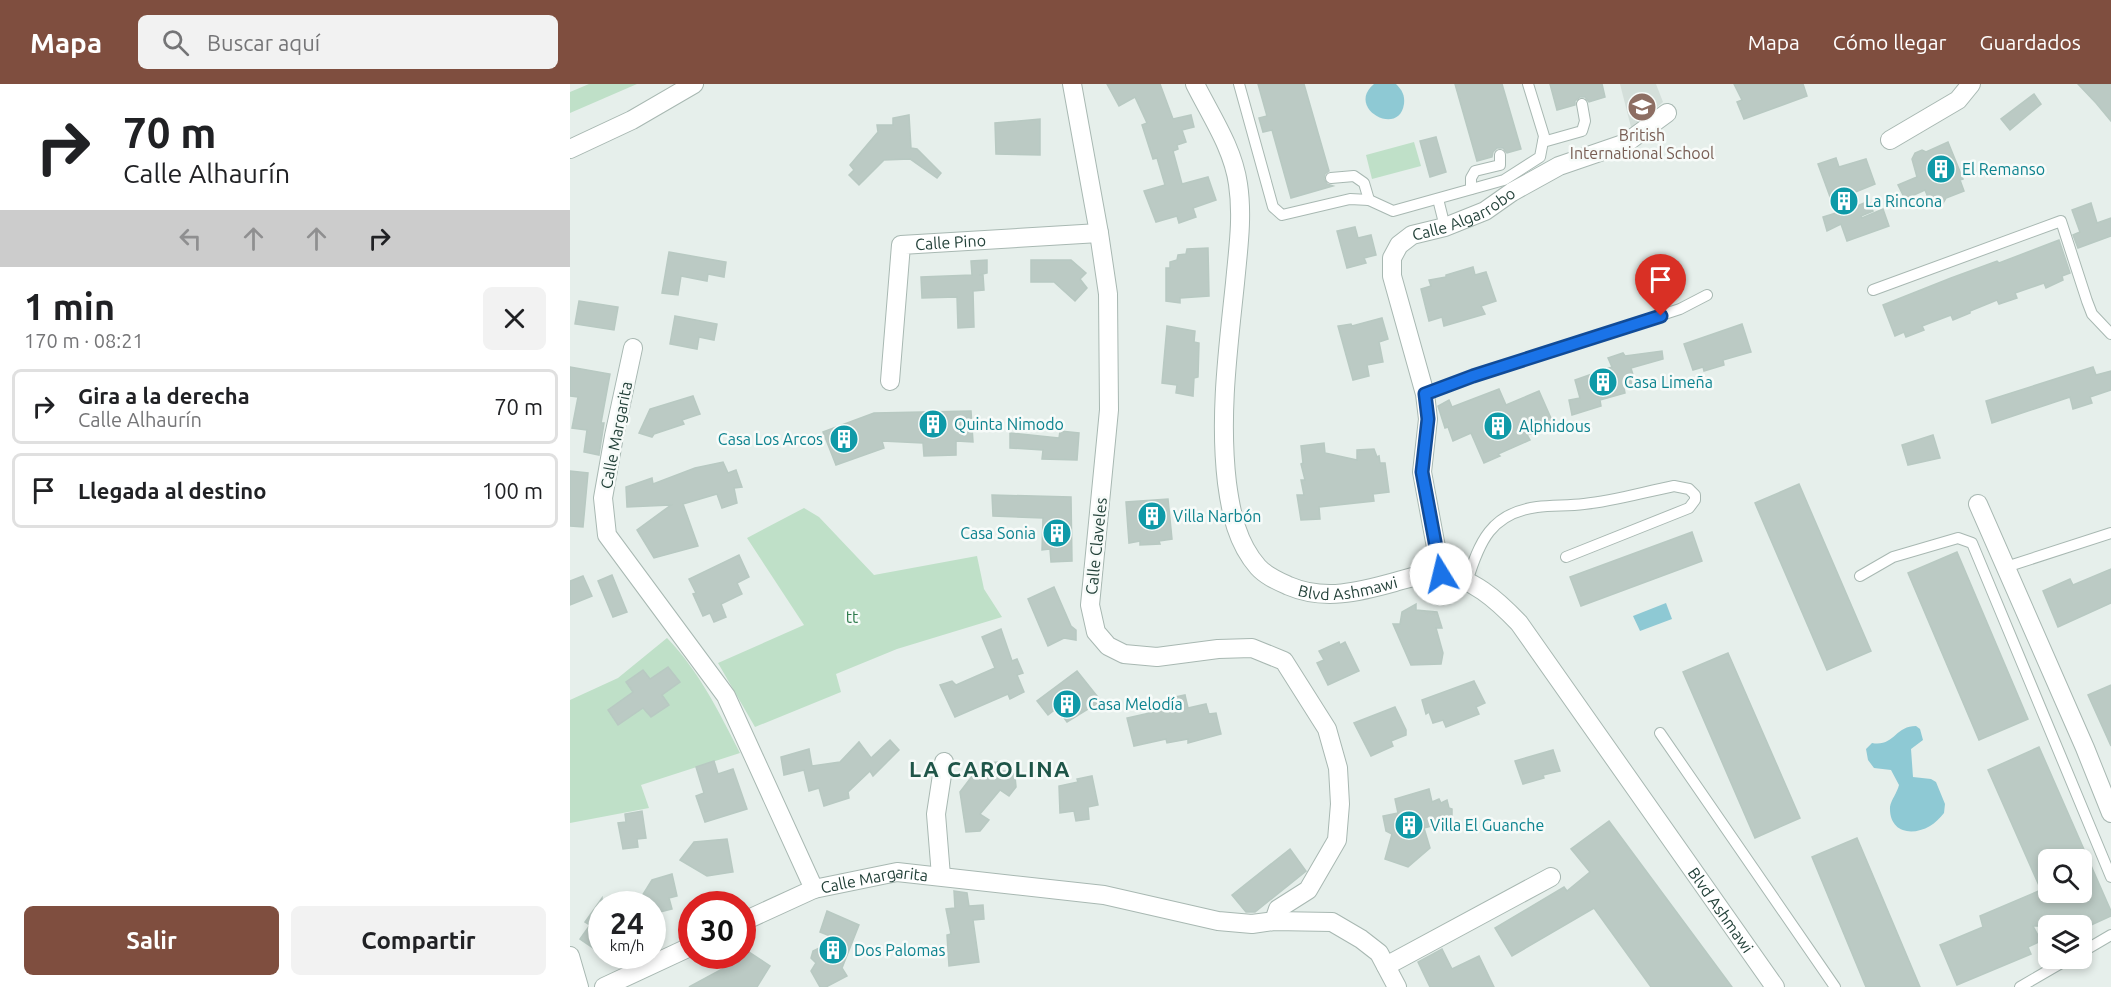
<!DOCTYPE html>
<html lang="es">
<meta charset="utf-8">
<style>
body{margin:0;font-family:Ubuntu,sans-serif;background:#f2f2f2;color:#202124;height:100vh;display:flex;flex-direction:column;font-size:22px;white-space:nowrap}
*{box-sizing:border-box;margin:0}
p{font-size:20px;color:#757577}
.icon{flex:none;width:33px;height:33px;fill:none;stroke:currentColor;stroke-width:2;stroke-linecap:round;stroke-linejoin:round}
.map{position:relative;flex:1;overflow:hidden}
.details{display:flex;flex-direction:column;background:#fff;width:570px}
.details>*{flex:none}
.guide{background:#fff;color:#202124;overflow:hidden}
.buttons{position:absolute;left:1468px;top:765px;display:grid;gap:12px}
.buttons a{display:grid;place-items:center;width:54px;height:54px;border-radius:9px;background:#fff;box-shadow:0 3px 9px #0003;font-size:30px}
.speed{position:absolute;left:18px;top:807px;display:flex;gap:12px;font-size:30px;font-weight:700;text-align:center}
.speed>*{display:grid;place-content:center;width:78px;height:78px;border-radius:50%;background:#fff;box-shadow:0 3px 9px #0003;line-height:1}
.speed small{font-size:15px;font-weight:400}
.speed .limit{border:9px solid #d22;background:#fff;color:#111}
.pin{position:absolute;display:grid;place-items:center;width:51px;height:51px;color:#fff;margin:-62px -26px;border-radius:50% 50% 50% 0;rotate:-45deg;box-shadow:0 0 6px #0007}
.pin .icon{rotate:45deg}
.me{position:absolute;width:66px;margin:-33px;rotate:351deg;stroke-linejoin:round;filter:drop-shadow(0 0 4px #0008)}
.turn{display:flex;align-items:center;gap:21px;height:126px;padding:0 24px;font-size:27px}
.turn .icon{width:78px;height:78px;stroke-width:2.5}
.turn b{display:block;font-size:42px;line-height:51px}
.lanes{display:flex;align-items:center;height:57px;padding:0 24px;background:#0003;justify-content:center;gap:30px;direction:ltr}
.lanes .off{opacity:.35}
.round{display:grid;place-items:center;flex:none;width:63px;height:63px;border-radius:9px;background:#f2f2f2}
.summary{display:flex;align-items:center;justify-content:space-between;height:102px;padding:0 24px}
h1{font-size:36px;font-weight:600;line-height:45px}
.primary-button{display:flex;gap:12px;margin-top:auto;padding:12px 24px}
.primary-button a{flex:1;height:69px;border-radius:9px;background:#7f4e3f;color:#fff;font-size:24px;font-weight:600;line-height:69px;text-align:center}
.primary-button a+a{background:#f2f2f2;color:#202124}
ul{padding:0;list-style:none}
li{display:flex;align-items:center;gap:18px;height:75px;margin:0 12px 9px;padding:0 12px;border:3px solid #e0e0e0;border-radius:9px}
li div{flex:1}
li b{display:block;font-size:22px}
li em{font-style:normal}
header{display:flex;align-items:center;gap:36px;box-sizing:border-box;height:84px;padding:0 30px;background:#7f4e3f;color:#fff}
header strong{font-size:28px}
nav{display:flex;gap:33px;margin-inline-start:auto;font-size:21px}
.search{width:420px;height:54px;background:#f2f2f2;display:flex;align-items:center;gap:15px;box-sizing:border-box;padding:0 21px;border-radius:9px;color:#757577;font-size:22px}
main{display:flex;flex:1;min-height:0}
.map>svg:first-child{display:block}
</style>
<header>
<strong>Mapa</strong>
<div class="search"><svg class="icon" aria-label="search" viewBox="0 0 24 24"><circle cx="10" cy="10" r="6"/><path d="M15 15l6 6"/></svg>Buscar aquí</div>
<nav><a>Mapa</a><a>Cómo llegar</a><a>Guardados</a></nav>
</header>
<main>
<section class="details">
<div class="guide">
<div class="turn"><svg class="icon" aria-label="right" viewBox="0 0 24 24"><path d="M7 20v-9h11M14 6l5 5-5 5"/></svg><div><b>70 m</b>Calle Alhaurín</div></div>
<div class="lanes"><svg class="icon off" aria-label="left" viewBox="0 0 24 24"><path d="M17 20v-9H6M10 6l-5 5 5 5"/></svg><svg class="icon off" aria-label="ahead" viewBox="0 0 24 24"><path d="M12 20V5M6 11l6-6 6 6"/></svg><svg class="icon off" aria-label="ahead" viewBox="0 0 24 24"><path d="M12 20V5M6 11l6-6 6 6"/></svg><svg class="icon" aria-label="right" viewBox="0 0 24 24"><path d="M7 20v-9h11M14 6l5 5-5 5"/></svg></div>
</div>
<div class="summary"><div><h1>1 min</h1><p>170 m · 08:21</p></div><a class="round"><svg class="icon" aria-label="close" viewBox="0 0 24 24"><path d="M6 6l12 12M18 6L6 18"/></svg></a></div>
<ul>
<li><svg class="icon" aria-label="right" viewBox="0 0 24 24"><path d="M7 20v-9h11M14 6l5 5-5 5"/></svg><div><b>Gira a la derecha</b><p>Calle Alhaurín</p></div><em>70 m</em></li>
<li><svg class="icon" aria-label="arrive" viewBox="0 0 24 24"><path d="M6 21V4h12l-3 4 3 4H6"/></svg><div><b>Llegada al destino</b></div><em>100 m</em></li>
</ul>
<div class="primary-button"><a>Salir</a><a>Compartir</a></div>
</section>
<div class="map">
<svg width="1541" height="903" viewBox="0 0 1541 903">
<rect width="100%" height="100%" fill="#e6efeb"/>
<path fill="#d4dfda" d="M1050 0H1086L1093 18 1086 24V29L1062 47Z"/>
<g fill="#bfe0c8">
<path d="M19 0H67L0 29V8Z"/>
<path d="M844 58 851 82 802 95 796 71Z"/>
<path d="M234 424 249 433 304 491 407 472 414 505 432 533 327 565 266 590 271 608 185 643 148 579 234 541 177 454Z"/>
<path d="M97 554C129 587 149 628 170 669L71 701 79 724 0 739V616L48 594Z"/>
</g>
<g fill="#8ec9d4">
<path d="M804 0H826C832 6 835 11 834 20 829 54 775 24 804 0Z"/>
<path d="M1096 519 1102 535 1070 547 1063 532Z"/>
<path d="M1346 642 1350 645 1353 656 1341 665 1343 693 1361 695 1366 698 1375 720 1374 729C1370 734 1365 739 1360 742 1341 753 1319 748 1320 723 1321 716 1327 709 1329 701L1321 686 1304 684 1298 676 1296 665 1302 659C1324 663 1325 642 1346 642Z"/>
</g>
<g fill="#bbcac4" stroke="#b8c9c2" stroke-width="1.5" fill-rule="evenodd">
<path d="M537 0H590L603 35 621 31 624 43 612 46 616 58 607 61 608 65 603 67 612 100 638 93 646 116 623 124 626 133 609 139 607 132 586 138 574 107 595 101 587 74 583 75 572 41 577 39 565 13 549 22Z"/>
<path d="M688 0H734L759 87 755 90 754 95 757 100 763 102 721 114 702 46 693 48 689 34 697 32Z"/>
<path d="M885 0H932L951 65 937 69 933 64H927L923 68 922 73 907 77Z"/>
<path d="M980 0H1032L1035 13 1019 18 1015 13H1010L1005 17V21L987 26Z"/>
<path d="M1164 0H1233L1237 12 1174 35 1167 18 1172 16Z"/>
<path d="M1508 0H1541V37L1526 19Z"/>
<path d="M1464 10 1471 20 1440 46 1431 35Z"/>
<path d="M339 31 341 64 347 65 371 89 367 94 340 75 314 76 289 101 279 91 284 86 280 81 308 48 307 41H323V34Z"/>
<path d="M470 35V71L426 70 425 39Z"/>
<path d="M866 53 876 88 860 93 850 57Z"/>
<path d="M1378 58 1393 95 1390 96 1394 107 1376 114 1370 124 1361 121 1355 106 1335 115 1328 101 1347 93 1342 75 1345 69 1352 66 1356 68Z"/>
<path d="M1266 74 1269 83 1296 75 1305 100 1283 109 1287 122 1299 117 1303 127 1291 132 1292 134 1313 125 1319 142 1277 157 1271 140 1257 147 1253 133 1266 129 1248 80Z"/>
<path d="M1521 119 1527 139 1541 134V152L1508 164 1503 151 1510 148 1502 126Z"/>
<path d="M785 143 788 154 801 151 806 171 794 174 796 179 777 184 767 147Z"/>
<path d="M1489 156 1500 189 1492 192 1493 196 1476 204 1474 199 1445 209 1447 214 1429 220 1427 216 1400 227V229L1383 236 1381 231 1352 242 1354 246 1336 253 1334 248 1325 252 1313 221 1381 194 1427 177 1429 179Z"/>
<path d="M638 164 639 212 610 214V219L596 217V184H600V178L607 176 608 171 616 170 617 165Z"/>
<path d="M99 168 156 178 154 193 138 190 137 197 111 192 108 211 92 209Z"/>
<path d="M417 176V189L409 191H413L414 206 403 207 404 243 388 244 387 213 352 214 351 193 402 191 401 177Z"/>
<path d="M461 176H501L516 189 510 195 517 204 505 217 484 198H461Z"/>
<path d="M903 183 905 191 916 188 926 217 911 222 915 230 874 242 872 233 859 237 851 205 861 202 859 196 876 193V191Z"/>
<path d="M9 217 48 223 44 246 5 240Z"/>
<path d="M105 232 147 240 144 256 129 253 127 265 100 260Z"/>
<path d="M812 234 818 255 809 258 813 278 797 281 799 292 783 296 768 242 781 240 782 242Z"/>
<path d="M1172 240 1181 268 1153 276 1154 281 1134 287 1133 283 1123 286 1114 260Z"/>
<path d="M597 242 625 247 624 258 629 259 628 293 624 294 623 312 606 309 607 301 592 299Z"/>
<path d="M1092 267 1093 275 1061 284 1063 291 1060 292 1062 302 1054 304 1055 309 1030 316 1031 322 1002 331 999 316 1010 314 1005 296 1042 283 1038 274 1053 269 1055 272Z"/>
<path d="M0 283 40 290 31 339H34L29 371 14 368 17 346 2 344 8 313 0 312Z"/>
<path d="M1523 283 1526 291 1541 287V306L1520 313 1522 319 1503 325 1500 313 1422 339 1416 317Z"/>
<path d="M929 305 936 321 969 307 984 341 957 351 960 356 928 370 930 372 914 379 901 349 883 357 878 343 875 344 868 322 879 316 882 323Z"/>
<path d="M123 312 130 330 112 336 114 340 84 350 82 353 69 349 80 325Z"/>
<path d="M401 327 403 358 386 357V371L354 372 353 359 312 357 314 364 266 381 253 348 304 329Z"/>
<path d="M490 347 509 349 507 376 472 375 473 366 440 364V349L489 354Z"/>
<path d="M1363 351 1370 374 1338 381 1332 361Z"/>
<path d="M754 359 755 369 787 376V366L804 365 807 373 809 372 810 379H815L819 408 803 410 804 417 749 423 750 435 731 436 727 411H734L731 396H735L731 380 733 379 731 362Z"/>
<path d="M153 378 158 389 166 386 172 403 164 404 167 419 152 424 147 410 113 420 128 462 84 474 67 446 101 421 57 423 56 403 82 394 83 400 125 384Z"/>
<path d="M0 387 18 389 13 443 0 442Z"/>
<path d="M1229 400 1301 567 1257 586 1185 419Z"/>
<path d="M422 411 501 413 502 477 481 478 480 465 472 466 473 434 423 432Z"/>
<path d="M598 415 602 455 589 457 590 460 570 461V457L559 459 556 418Z"/>
<path d="M1122 448 1132 477 1011 522 1000 493Z"/>
<path d="M1387 468 1458 635 1409 656 1338 489Z"/>
<path d="M169 471 179 493 167 499 172 510 151 520 156 533 144 538 140 529 133 532 123 510 126 509 119 495Z"/>
<path d="M1541 485V519L1488 543 1473 507 1500 495 1503 501Z"/>
<path d="M42 491 57 528 43 533 28 497Z"/>
<path d="M13 492 22 512 0 521V497Z"/>
<path d="M484 503 501 542 506 546V556L494 554 478 562 458 515Z"/>
<path d="M846 520V526L867 528 872 544H866L873 569 871 580 841 581 823 540H830L832 528Z"/>
<path d="M431 545 442 577 447 575 453 589 447 591 454 608 440 615 438 610 385 633 370 601 382 597 386 601 425 584 412 553Z"/>
<path d="M769 558 770 561 775 558 789 587 758 601 747 579 754 576 749 567Z"/>
<path d="M1158 569 1230 734 1185 754 1113 588Z"/>
<path d="M98 583 110 598 92 611 99 621 81 633 73 624 48 641 38 626 63 608 56 598 73 586 80 595Z"/>
<path d="M507 587 531 617 497 638 487 624 478 631 467 617Z"/>
<path d="M904 597 915 619 906 623 909 630 876 643 873 636 863 639 859 628 856 630 852 616Z"/>
<path d="M1541 601V662L1518 611Z"/>
<path d="M615 611 618 624 636 620 639 630 646 629 651 650 618 659V655L597 659 596 655 564 662 557 634 602 624 600 614Z"/>
<path d="M825 623 836 646V651L821 657 823 662 801 672 784 639Z"/>
<path d="M320 656 329 666 303 692 300 687 278 708 279 714 254 722 249 704 239 707 234 686 214 691 211 673 239 665 242 682 270 678 289 658 301 674Z"/>
<path d="M1469 663 1541 827V832L1519 842H1463L1471 857 1458 863 1461 870 1387 901 1370 861 1413 843 1410 832 1471 806 1418 686ZM1479 776H1512V808H1479Z"/>
<path d="M983 666 990 687 973 691 974 694 953 700 945 677Z"/>
<path d="M144 677 148 690 163 685 177 725 135 738 126 712 134 709 126 683Z"/>
<path d="M428 678 429 687H441L445 692 446 703 439 712 430 706 410 730 419 736 410 747 396 748 390 708 403 691 409 693 417 679Z"/>
<path d="M522 692 528 721 518 723 519 735 506 737 504 727 490 729 489 702 508 698 507 695Z"/>
<path d="M859 705 862 718 869 715 871 719 877 716 879 724 882 725V739H873L854 744 860 764 838 783 815 775 822 750 816 747 813 732 828 729 825 715Z"/>
<path d="M72 727 76 754 67 755 68 763 53 765 48 739 56 738 55 730Z"/>
<path d="M1039 737 1162 903H1081L1024 824 942 872 925 844 994 803 997 807 1020 788 1001 765Z"/>
<path d="M1287 754 1350 903H1296L1242 773Z"/>
<path d="M157 755 163 788 137 792 110 776 124 758Z"/>
<path d="M720 765 736 787 685 828H676L662 811Z"/>
<path d="M102 790 107 812 99 814 102 825 82 830V820H67L82 796Z"/>
<path d="M384 807 397 809 399 822 413 821 414 835 403 836 409 878 379 882 377 851 381 850 376 825 385 824Z"/>
<path d="M32 814V870L10 855 20 841 15 838Z"/>
<path d="M257 827 289 841 272 884 277 892 256 903H250L241 887 246 879 241 874 243 867 268 855 250 848Z"/>
<path d="M872 865 882 885 909 872 924 903H860L848 878Z"/>
<path d="M176 866 200 882 187 903H119L169 876Z"/>
</g>
<g fill="none" stroke-linecap="round" stroke-linejoin="round">
<g stroke="#a8b8b2" stroke-width="12">
<g id="service">
<path d="M669 0 703 123 712 131 780 115 799 116 823 127 934 96 970 73 974 52 958 0"/>
<path d="M973 58 1012 47 1015 37 1012 20"/>
<path d="M761 94 784 92 794 99 799 116"/>
<path d="M901 105V94L905 87 930 81V71"/>
<path d="M868 115 875 143"/>
<path d="M1303 206 1491 137 1517 217 1522 230 1541 250"/>
<path d="M855 310 903 292 1110 225 1137 211"/>
<path d="M1436 483 1541 449"/>
<path d="M1290 492 1323 473 1388 454 1402 459 1541 793"/>
<path d="M897 498C909 458 921 429 967 423 983 421 998 422 1014 420 1044 417 1074 408 1104 402L1119 405 1125 411V416L1119 424 996 473"/>
<path d="M1090 649 1265 903"/>
<path d="M1512 868 1541 851"/>
<path d="M1450 903 1500 874"/>
</g>
</g>
<g stroke="#a8b8b2" stroke-width="20">
<g id="minor">
<path d="M502 0 529 149 538 210 539 326 520 521 526 548 538 562 554 570 587 573 648 565 682 564 714 577 757 645 768 684 770 720 767 756 738 806 708 825 704 837"/>
<path d="M1320 56 1388 16 1401 0"/>
<path d="M0 65 62 36 124 0"/>
<path id="s1" d="M63 264 44 352 33 414 37 451 156 612 244 805 327 788 534 811 648 837 682 840 704 837 762 838 791 855 809 869 827 903"/>
<path id="s2" d="M320 297 331 161 529 149"/>
<path d="M1408 420 1515 664 1541 729"/>
<path id="s3" d="M871 490 852 388 858 335 855 310 822 192V174L829 161 842 151 875 143 915 127 942 108 989 82 1056 59 1097 29"/>
<path d="M371 792 366 730 374 678"/>
<path d="M172 838 244 805"/>
<path d="M0 872 9 903"/>
<path d="M816 882 981 793"/>
<path d="M34 903 122 862"/>
</g>
</g>
<g stroke="#a8b8b2" stroke-width="20">
<g id="tertiary">
<path id="s4" d="M625 0C641 32 663 64 668 100 673 133 668 166 665 199 658 266 649 332 657 399 661 429 667 459 688 483 696 492 708 497 719 502 754 517 789 508 825 498 839 494 854 489 869 490 901 492 928 517 949 539L1205 903"/>
</g>
</g>
<use href="#service" stroke="#fff" stroke-width="10"/>
<use href="#minor" stroke="#fff" stroke-width="18"/>
<use href="#tertiary" stroke="#fff" stroke-width="18"/>
</g>
<g fill="none" stroke-linecap="round" stroke-linejoin="round">
<g stroke="#114b97" stroke-width="15">
<path id="route" d="M871 490 852 388 858 335 855 310 903 292 1091 232"/>
</g>
<use href="#route" stroke="#1a73e8" stroke-width="10"/>
</g>
<defs>
<g id="school-disc" transform="scale(1.5)"><circle r="9.5" fill="#8d6e63" stroke="#f7fbf9"/><path d="M0-5L7-2L0 1L-7-2ZM-4 1L0 2.5L4 1V4Q0 6-4 4Z" fill="#fff"/></g>
<g id="building-disc" transform="scale(1.5)"><circle r="9.5" fill="#0f9aa8" stroke="#f7fbf9"/><path d="M-4-6H4V6H1V3H-1V6H-4ZM-2.5-4.3h1.7v1.8h-1.7ZM.8-4.3h1.7v1.8H.8ZM-2.5-1h1.7V.8h-1.7ZM.8-1h1.7V.8H.8Z" fill="#fff"/></g>
</defs>
<g fill-rule="evenodd">
<use href="#school-disc" x="1072" y="23"/>
<use href="#building-disc" x="1371" y="85"/>
<use href="#building-disc" x="1274" y="117"/>
<use href="#building-disc" x="1033" y="298"/>
<use href="#building-disc" x="363" y="340"/>
<use href="#building-disc" x="928" y="342"/>
<use href="#building-disc" x="274" y="355"/>
<use href="#building-disc" x="582" y="432"/>
<use href="#building-disc" x="487" y="449"/>
<use href="#building-disc" x="497" y="620"/>
<use href="#building-disc" x="839" y="741"/>
<use href="#building-disc" x="263" y="866"/>
</g>
<g text-anchor="middle" dominant-baseline="central" stroke-width="5" stroke-linejoin="round" paint-order="stroke">
<g font-size="16" fill="#785e54" stroke="#f7fbf9">
<text x="1072" y="51">British<tspan x="1072" dy="18">International School</tspan></text>
</g>
<g font-size="16" fill="#0d838f" stroke="#f7fbf9" text-anchor="start">
<text x="1392" y="85">El Remanso</text>
<text x="1295" y="117">La Rincona</text>
<text x="1054" y="298">Casa Limeña</text>
<text x="384" y="340">Quinta Nimodo</text>
<text x="949" y="342">Alphidous</text>
<text x="253" y="355" text-anchor="end">Casa Los Arcos</text>
<text x="603" y="432">Villa Narbón</text>
<text x="466" y="449" text-anchor="end">Casa Sonia</text>
<text x="518" y="620">Casa Melodía</text>
<text x="860" y="741">Villa El Guanche</text>
<text x="284" y="866">Dos Palomas</text>
</g>
<g font-size="16" fill="#24423a" stroke="#f7fbf9">
<text stroke="none"><textPath href="#s3" startOffset="410">Calle Algarrobo</textPath></text>
<text stroke="none"><textPath href="#s2" startOffset="186">Calle Pino</textPath></text>
<text transform="translate(46 351) rotate(-79)">Calle Margarita</text>
<text transform="translate(526 462) rotate(-84)">Calle Claveles</text>
<text stroke="none"><textPath href="#s4" startOffset="597">Blvd Ashmawi</textPath></text>
<text stroke="none"><textPath href="#s1" startOffset="664">Calle Margarita</textPath></text>
<text stroke="none"><textPath href="#s4" startOffset="1137">Blvd Ashmawi</textPath></text>
</g>
<g font-size="16" fill="#2d7a4b" stroke="#f7fbf9">
<text x="282" y="533">tt</text>
</g>
<g font-size="22" font-weight="bold" letter-spacing="1.5" fill="#1f5548" stroke="#f7fbf9">
<text x="420" y="684">LA CAROLINA</text>
</g>
</g>
</svg>
<div class="buttons">
<a><svg class="icon" aria-label="search" viewBox="0 0 24 24"><circle cx="10" cy="10" r="6"/><path d="M15 15l6 6"/></svg></a>
<a><svg class="icon" aria-label="layers" viewBox="0 0 24 24"><path d="M12 4l9 5-9 5-9-5zM3 14l9 5 9-5"/></svg></a>
</div>
<div class="speed"><div>24<small>km/h</small></div><div class="limit">30</div></div>
<div class="pin" style="left:1091px;top:232px;background:#d93025"><svg class="icon" aria-label="arrive" viewBox="0 0 24 24"><path d="M6 21V4h12l-3 4 3 4H6"/></svg></div>
<svg class="me" style="left:871px;top:490px" viewBox="-20 -20 40 40"><circle r="19" fill="#fff"/><path d="M0-13L10 11 0 6-10 11z" fill="#1a73e8"/></svg>
</div>
</main>
